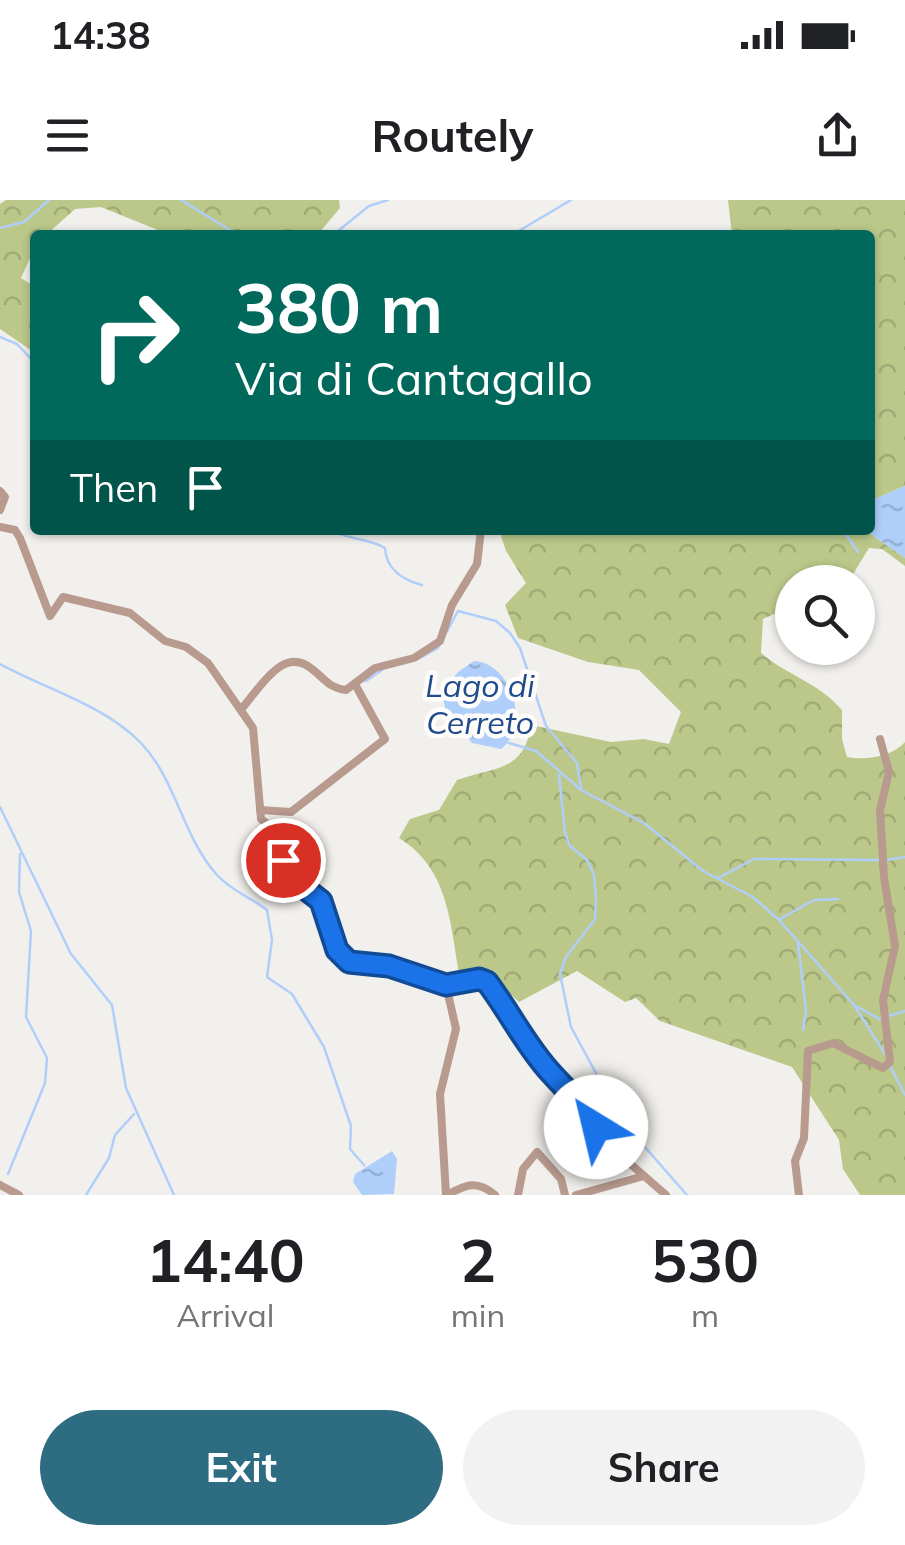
<!DOCTYPE html>
<style>
body{margin:0;font-family:Mulish,sans-serif;background:#f2f2f2;color:#202124;height:100vh;display:flex;flex-direction:column;font-size:38px;white-space:nowrap}
*{box-sizing:border-box;margin:0}
p{font-size:32px;color:#757577}
.icon{flex:none;width:55px;height:55px;fill:none;stroke:currentColor;stroke-width:2;stroke-linecap:round;stroke-linejoin:round}
.map{position:relative;height:995px;overflow:hidden}
.panel{display:flex;flex-direction:column;background:#fff;flex:1}
.panel>*{flex:none}
.guide{position:absolute;left:30px;top:30px;width:845px;height:305px;border-radius:10px;box-shadow:0 2px 8px #0004;background:#00695c;color:#fff;overflow:hidden}
.buttons{position:absolute;left:775px;top:365px;display:grid;gap:20px}
.buttons a{display:grid;place-items:center;width:100px;height:100px;border-radius:50%;background:#fff;box-shadow:0 2px 8px #0004;font-size:50px}
.pin{position:absolute;display:grid;place-items:center;width:85px;height:85px;color:#fff;margin:-42px;border:5px solid #fff;border-radius:50%;box-shadow:0 2px 10px #0007}
.me{position:absolute;width:110px;margin:-55px;rotate:324deg;stroke-linejoin:round;filter:drop-shadow(0 0 8px #0008)}
.turn{display:flex;align-items:center;gap:35px;height:210px;padding:0 40px;font-size:45px}
.turn .icon{width:130px;height:130px;stroke-width:2.5}
.turn b{display:block;font-size:70px;line-height:85px}
.then{display:flex;align-items:center;height:95px;padding:0 40px;background:#0003;gap:20px;font-size:38px}
.eta{display:flex;justify-content:space-evenly;align-items:center;height:170px;text-align:center}
.eta b{font-size:60px;font-weight:700;line-height:70px}
.primary-button{display:flex;gap:20px;margin-top:auto;padding:20px 40px}
.primary-button a{flex:1;height:115px;border-radius:60px;background:#2e6c82;color:#fff;font-size:40px;font-weight:700;line-height:115px;text-align:center}
.primary-button a+a{background:#f2f2f2;color:#202124}
.status{display:flex;justify-content:space-between;align-items:center;height:70px;padding:0 50px;background:#fff;direction:ltr}
.status svg{height:28px;fill:currentColor}
header{display:flex;justify-content:space-between;align-items:center;height:130px;padding:0 40px;background:#fff;font-size:45px;font-weight:700}
.map>svg:first-child{display:block}
</style>
<div class="status"><b>14:38</b><svg viewBox="0 0 49 12"><path d="M0 12V9h3v3zM5 12V6h3v6zM10 12V3h3v9zM15 12V0h3v12zM26 1h20v11H26zM47 4h2v5h-2z"/></svg></div>
<header><svg class="icon" aria-label="menu" viewBox="0 0 24 24"><path d="M4 6h16M4 12h16M4 18h16"/></svg>Routely<svg class="icon" aria-label="share" viewBox="0 0 24 24"><path d="M12 15V3M7 8l5-5 5 5M5 13v7h14v-7"/></svg></header>
<div class="map">
<svg width="905" height="995" viewBox="0 0 905 995">
<defs>
<pattern id="forest-crowns" width="20" height="18" patternUnits="userSpaceOnUse" patternTransform="scale(2.5)"><rect width="20" height="18" fill="#bbc88a"/><path d="M2 6a3 3 0 1 1 6 0M12 15a3 3 0 1 1 6 0" fill="none" stroke="#a0ab76"/></pattern>
<pattern id="water-ripples" width="26" height="14" patternUnits="userSpaceOnUse" patternTransform="scale(2.5)"><rect width="26" height="14" fill="#b0cefa"/><path d="M2 4q2-2 4 0t4 0M15 11q2-2 4 0t4 0" fill="none" stroke="#96b0d5"/></pattern>
</defs>
<rect width="100%" height="100%" fill="#f2f0ec"/>
<g fill="url(#forest-crowns)">
<path d="M6 0H339L340 8 319 33 170 35 101 7 75 9 46 35H35V47L21 78 35 87V153L0 129V4Z"/>
<path d="M728 0H905V286L870 301V35H732Z"/>
<path d="M499 330H865L905 358V366L882 349 869 348 850 379 843 382H792V406L763 419 761 453C788 476 819 483 842 510V539L847 557C866 561 893 556 905 542V995H860L843 969 839 940 792 867 660 821 636 798 625 802 577 771 519 802 489 775 459 773C450 721 448 668 399 638L410 619 439 610 457 580C496 566 524 572 531 525L611 542 644 539 669 544 681 512 639 470 588 462 518 438 505 405 526 383 506 351Z"/>
</g>
<g fill="url(#water-ripples)">
<path d="M905 286V358L865 330H870V301Z"/>
<path d="M474 461C512 463 531 526 501 549L472 543 446 512 442 493 458 472Z"/>
<path d="M392 951 397 959 394 994 362 995 353 982 355 974Z"/>
</g>
<g fill="none" stroke-linecap="round" stroke-linejoin="round">
<g stroke="#b0cefa" stroke-width="2.5">
<path d="M181 0 238 35"/>
<path d="M0 28 24 22 49 0"/>
<path d="M333 35 369 6 388 0"/>
<path d="M512 35 571 0"/>
<path d="M0 137 17 144 35 163"/>
<path d="M331 330C348 340 370 338 385 348 386 369 403 380 422 385"/>
<path d="M843 330 858 352"/>
<path d="M418 459 438 448 458 411 496 421 510 433 520 448 546 526 577 563 581 588"/>
<path d="M0 464C46 489 104 505 141 543 177 581 182 636 217 675 233 692 250 697 267 710L272 740 267 777 292 794 324 847 351 926 350 949 364 965"/>
<path d="M366 481 382 470"/>
<path d="M509 543 536 551 581 590 644 623 703 671 753 697 779 720 854 805 885 854"/>
<path d="M559 575 565 632 570 646 587 660 594 675 596 699 595 719 566 757 560 774 571 827 618 914 641 933 644 946 687 995"/>
<path d="M0 607 71 754 112 805 126 888 174 995"/>
<path d="M887 660 905 657"/>
<path d="M718 678 754 659 879 660"/>
<path d="M780 719 814 700 838 699"/>
<path d="M798 743 806 811 803 830"/>
<path d="M856 806 879 819 905 811"/>
<path d="M890 866 905 895"/>
<path d="M8 974 45 883 47 858 26 817 31 731 19 692 20 654"/>
<path d="M86 995 109 958 115 935 134 914"/>
</g>
<g stroke="#b89a8f" stroke-width="8">
<path d="M0 291 5 297 0 310"/>
<path d="M0 327 15 330 20 338 50 416 63 397 130 413 165 441 186 447 208 463 253 528 261 619 294 645 282 668 321 701 342 757 360 766H389L446 785 479 779 487 782 551 873 576 896 603 940 666 995"/>
<path d="M243 507C260 488 283 445 312 469 325 479 329 488 346 490L375 468 414 458 440 441 452 405 477 364 481 330"/>
<path d="M260 610 291 612 385 539 356 486"/>
<path d="M446 785 456 829 440 894 446 995"/>
<path d="M0 985 19 995"/>
<path d="M447 995C465 985 477 979 495 995"/>
<path d="M518 995 523 969 537 952 561 979 565 995"/>
<path d="M576 995 644 976"/>
<path d="M799 995 795 961 804 938 808 851 833 843 883 868 890 862 883 800 895 746 884 677 880 610 889 572 880 539"/>
</g>
</g>
<g fill="none" stroke-linecap="round" stroke-linejoin="round">
<g stroke="#114b97" stroke-width="25">
<path id="route" d="M283 660 284 672 321 701 337 750 349 762 389 766 446 785 479 779 487 782C509 811 526 846 551 873 568 892 583 904 596 927"/>
</g>
<use href="#route" stroke="#1a73e8" stroke-width="18"/>
</g>
<g text-anchor="middle" dominant-baseline="central" stroke-width="9" stroke-linejoin="round" paint-order="stroke">
<g font-size="32" font-style="italic" fill="#1f4b8b" stroke="#fffdfb">
<text x="480" y="485">Lago di<tspan x="480" dy="37">Cerreto</tspan></text>
</g>
</g>
</svg>
<div class="buttons">
<a><svg class="icon" aria-label="search" viewBox="0 0 24 24"><circle cx="10" cy="10" r="6"/><path d="M15 15l6 6"/></svg></a>
</div>
<div class="pin" style="left:283px;top:660px;background:#d93025"><svg class="icon" aria-label="arrive" viewBox="0 0 24 24"><path d="M6 21V4h12l-3 4 3 4H6"/></svg></div>
<svg class="me" style="left:596px;top:927px" viewBox="-20 -20 40 40"><circle r="19" fill="#fff"/><path d="M0-13L10 11 0 6-10 11z" fill="#1a73e8"/></svg>
<div class="guide">
<div class="turn"><svg class="icon" aria-label="right" viewBox="0 0 24 24"><path d="M7 20v-9h11M14 6l5 5-5 5"/></svg><div><b>380 m</b>Via di Cantagallo</div></div>
<div class="then">Then<svg class="icon" aria-label="arrive" viewBox="0 0 24 24"><path d="M6 21V4h12l-3 4 3 4H6"/></svg></div>
</div>
</div>
<section class="panel">
<div class="eta">
<div><b>14:40</b><p>Arrival</p></div>
<div><b>2</b><p>min</p></div>
<div><b>530</b><p>m</p></div>
</div>
<div class="primary-button"><a>Exit</a><a>Share</a></div>
</section>
